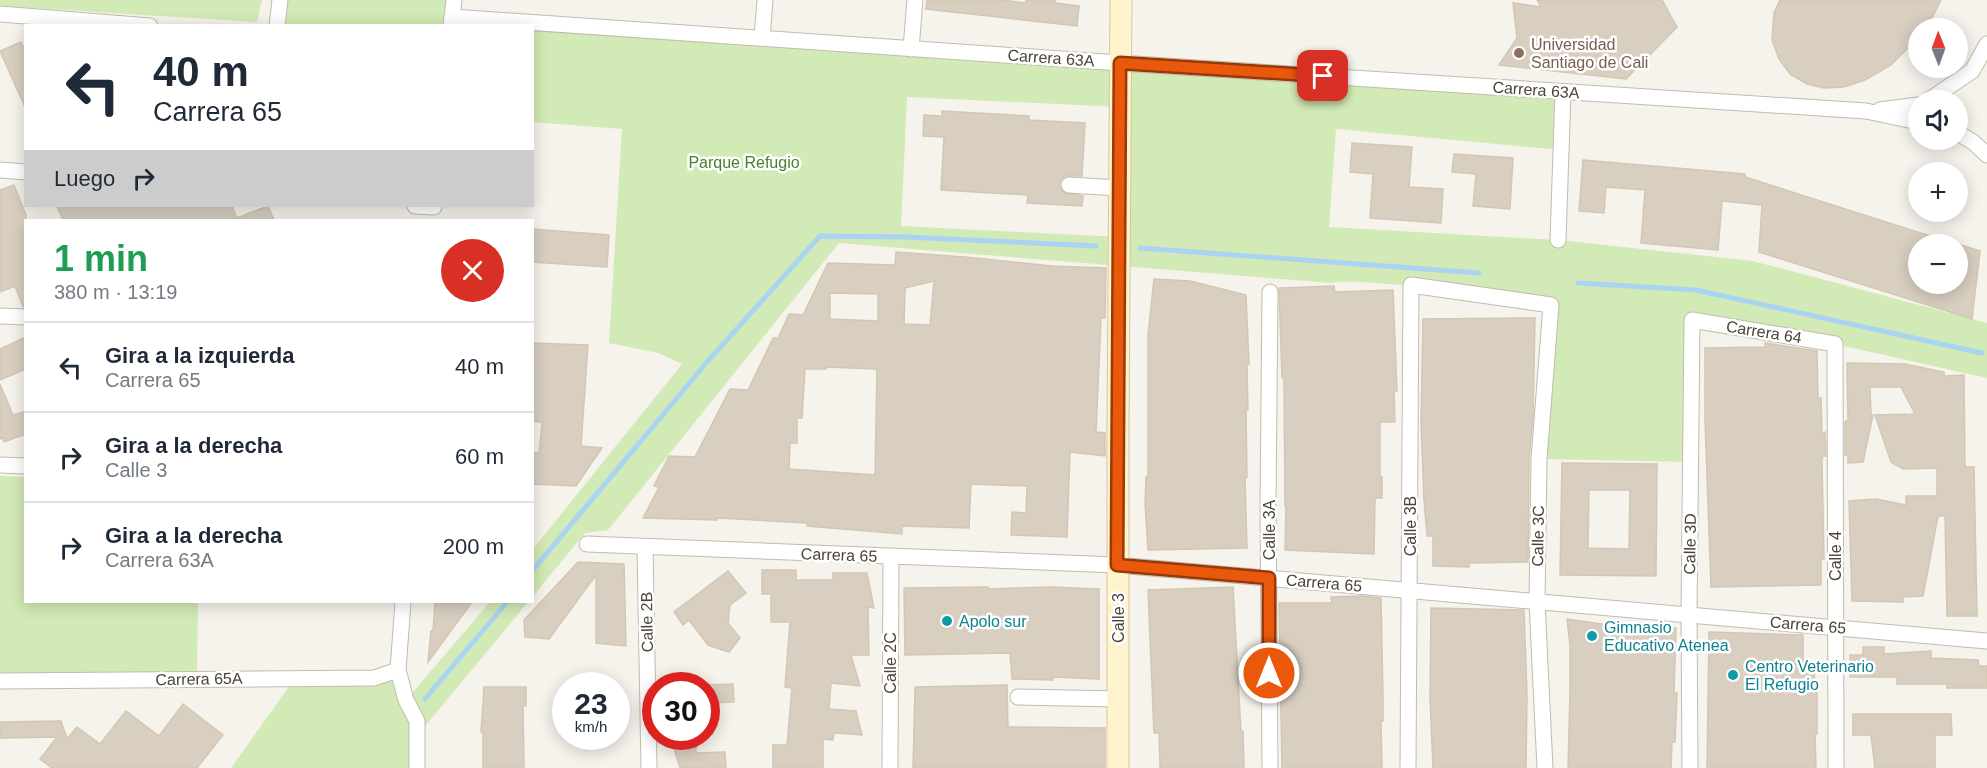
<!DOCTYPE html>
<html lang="es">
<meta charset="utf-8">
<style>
body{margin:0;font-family:Arial,sans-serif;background:#f6f6f7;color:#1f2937;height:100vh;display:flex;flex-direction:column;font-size:22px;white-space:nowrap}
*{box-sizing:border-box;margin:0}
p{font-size:20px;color:#747a83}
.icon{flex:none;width:33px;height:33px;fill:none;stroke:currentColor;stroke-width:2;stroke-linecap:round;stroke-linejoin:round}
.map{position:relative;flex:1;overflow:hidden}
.panel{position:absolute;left:24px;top:219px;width:510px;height:384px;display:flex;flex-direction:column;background:#fff;border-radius:0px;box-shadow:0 3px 15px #0003}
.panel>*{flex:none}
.banner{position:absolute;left:24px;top:24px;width:510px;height:183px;border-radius:0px;box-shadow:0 3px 15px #0003;background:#fff;color:#1f2937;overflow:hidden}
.needle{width:39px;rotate:359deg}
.buttons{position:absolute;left:1908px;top:18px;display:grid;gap:12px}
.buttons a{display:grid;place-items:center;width:60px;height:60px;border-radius:50%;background:#fff;box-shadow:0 3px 15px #0003;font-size:30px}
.speed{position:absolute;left:552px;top:672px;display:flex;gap:12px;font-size:30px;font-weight:700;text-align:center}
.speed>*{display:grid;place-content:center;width:78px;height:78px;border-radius:50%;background:#fff;box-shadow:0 3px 15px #0003;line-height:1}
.speed small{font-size:15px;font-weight:400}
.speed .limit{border:9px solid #d22;background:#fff;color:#111}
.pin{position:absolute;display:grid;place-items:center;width:51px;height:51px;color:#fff;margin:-26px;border-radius:12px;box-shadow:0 3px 9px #0006}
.me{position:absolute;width:66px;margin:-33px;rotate:0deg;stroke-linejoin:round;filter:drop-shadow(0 0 4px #0008)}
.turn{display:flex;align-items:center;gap:21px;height:126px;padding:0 30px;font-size:27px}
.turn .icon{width:78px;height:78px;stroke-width:2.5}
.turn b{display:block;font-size:42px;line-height:51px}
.then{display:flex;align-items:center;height:57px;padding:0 30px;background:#0003;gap:12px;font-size:22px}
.round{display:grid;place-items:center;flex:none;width:63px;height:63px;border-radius:32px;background:#f6f6f7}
.head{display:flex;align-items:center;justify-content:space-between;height:102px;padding:0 30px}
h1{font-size:36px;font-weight:700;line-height:45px;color:#1e9e55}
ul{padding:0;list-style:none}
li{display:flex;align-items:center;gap:18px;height:90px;padding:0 30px;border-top:2px solid #e0e1e3}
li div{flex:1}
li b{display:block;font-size:22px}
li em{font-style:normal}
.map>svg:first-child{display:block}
</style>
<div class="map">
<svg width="1987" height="768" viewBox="0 0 1987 768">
<rect width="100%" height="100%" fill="#f6f3ec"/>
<g fill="#d2eab5" fill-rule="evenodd">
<path d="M0 0H262L257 22 0 6Z"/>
<path d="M280 0H454L452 17 1563 92 1561 150 1336 129 1329 227 1558 240 1753 261 1987 323V378L1835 344 1692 320V462L1539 459 1551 305 1411 285C1384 285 1357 279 1330 283L839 243 608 530 585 533 533 596V549L682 364 658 353 609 343 622 129 533 122 532 26H277ZM907 97 1120 107 1119 237 901 226Z"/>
<path d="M0 476 25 477 26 602H198L197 672 0 674Z"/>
<path d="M490 602H528L417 736V768H231L295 678 398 670 406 700Z"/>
</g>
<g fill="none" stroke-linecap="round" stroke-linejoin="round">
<g stroke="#a9d4f2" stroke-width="5">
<path d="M1140 248 1479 273"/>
<path d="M1578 283 1696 290 1982 353"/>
<path d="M532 571 707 362 820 236 906 237 1096 246"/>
<path d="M425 699 507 602"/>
</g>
</g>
<g fill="#d8cfc1" stroke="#d3c7b4" stroke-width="1.5" fill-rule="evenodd">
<path d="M927 0H1003L1026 3V0H1055V3L1079 6 1077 26 926 9Z"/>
<path d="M1537 0H1662L1677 27 1626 79 1499 65 1517 38 1513 3 1541 7Z"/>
<path d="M1780 0H1941L1927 28H1918V38L1891 65 1865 80 1844 87 1824 88 1807 84 1790 74 1779 59 1772 40 1774 13Z"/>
<path d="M21 42 26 54 25 107 0 51Z"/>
<path d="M942 111 1029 116V120L1085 123 1082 176H1065L1061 180 1059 185 1064 193 1083 196 1082 206 1027 203 1028 195 941 190 944 137 923 136 924 115 942 116Z"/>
<path d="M1352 143 1412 147 1409 187 1443 189 1441 223 1370 218 1373 174 1350 172Z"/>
<path d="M1454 154 1513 158 1510 209 1473 206 1476 174 1452 172Z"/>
<path d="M1583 160 1745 174V177L1949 242V244H1918V284H1958V244L1980 251 1972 319 1759 252 1762 205 1722 201 1718 250 1641 243 1645 190 1606 187 1604 213 1579 211Z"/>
<path d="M14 185 26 215V307H23L15 286 0 292V190Z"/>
<path d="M57 206H232L237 218 268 206 274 220H63Z"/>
<path d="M532 229 609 235 607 267 532 262Z"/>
<path d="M896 252 965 257 1052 266 1106 268 1105 318H1101L1096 432 1105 433V456L1070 452 1067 537 1011 535 1012 512 1026 513 1027 486 971 484 969 528 902 526V534L807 526V523L717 518V520L643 518 659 487 654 486 669 456 695 457 730 389 748 390 773 338H778L789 314 803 315 828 263 895 265ZM934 281 930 325 904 324 905 288ZM830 293 878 294V321L830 319ZM826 367 877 369 875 475 789 469 790 443H797V418H802L805 369H826Z"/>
<path d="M1154 279 1190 281 1246 295 1249 364H1247L1248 410H1246L1247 477 1245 478 1247 548 1148 550 1145 503 1146 477H1148V335Z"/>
<path d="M1334 286 1335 292 1393 290 1397 391H1394L1395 422H1380V477H1382V498H1375L1374 554 1285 550 1286 506H1285L1284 378H1282L1279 288Z"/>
<path d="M1535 318 1533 417 1529 459 1528 562 1469 563V567L1433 566V536H1427L1424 499 1421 423 1423 319Z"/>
<path d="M26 337V369L0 380V349Z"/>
<path d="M534 343 588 345 581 446 602 448 576 486 532 484V452L539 453 542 422 532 421Z"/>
<path d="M1765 343 1817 351 1818 398H1821L1822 434 1825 432 1826 456H1822V463L1824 559H1821V585L1711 587 1705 419V348L1765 347Z"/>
<path d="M1847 363 1905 364 1944 372V376L1964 375 1965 467H1974L1977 616H1947L1945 516H1938L1923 596 1903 597V602L1852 601 1849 501 1876 499 1906 505V496H1937V468L1903 469 1891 462 1875 415 1915 414 1901 387H1870L1871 415H1873L1863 462 1848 463V454L1845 455V422L1848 420Z"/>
<path d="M0 384 13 415 26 411V434L4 442 3 438 0 439Z"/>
<path d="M1562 463 1657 464 1656 576 1560 575ZM1589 490H1630L1629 549 1588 548Z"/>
<path d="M578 562 624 564 626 646 596 643V575L549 639 525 637 524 620Z"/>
<path d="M762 570H796V580H833V573H867L874 608 868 607 869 655H851L860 686 831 683 829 709 856 711 862 735 834 733 833 740 823 739V768H773V745H787L792 688 785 687 790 622H771V594H762Z"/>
<path d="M728 571 746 593 730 605 728 623 740 638 729 652 708 645 689 620 683 625 674 612Z"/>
<path d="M988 587V589L1050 587 1099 589V679L1053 677V680L1012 679 1010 653 905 655 904 588Z"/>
<path d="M1233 587 1241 732 1243 731 1244 768H1160L1159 733H1154L1148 590Z"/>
<path d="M1362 596 1381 598 1383 696V721H1381L1382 768H1282L1279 603H1332L1331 597Z"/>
<path d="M435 602H472L428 662 431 631 433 630Z"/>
<path d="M1431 608 1524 610 1527 695 1526 768H1433L1430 698Z"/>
<path d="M1567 619 1615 626 1676 628 1674 693H1677L1676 718 1675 742H1672L1671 768H1568L1570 691V645Z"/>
<path d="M1709 632 1803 635V664H1815L1814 687H1817V734H1815L1816 768H1707Z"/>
<path d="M1863 647H1884V654L1931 651V658L1978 660 1979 666H1987V688H1947V684H1897V677H1850V655H1863Z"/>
<path d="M733 684 734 702 706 703V685Z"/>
<path d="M1007 685 1008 727 1105 728V768H913L915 687Z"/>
<path d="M484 687H526V706H523L524 768H483V732H481Z"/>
<path d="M183 704 223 735 197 768H52L40 759 57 737 0 738V722L61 721 67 739 77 727 100 744 126 711 159 736Z"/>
<path d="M1853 714H1951L1952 735H1935V768H1875L1871 735H1853Z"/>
<path d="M670 736H696V753L725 752 726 768H680Z"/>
</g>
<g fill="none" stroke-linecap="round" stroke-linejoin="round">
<g stroke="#c2bbae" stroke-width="17">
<g id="street">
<path d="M0 14 150 26"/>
<path d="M452 17 1120 63 1866 111 1918 122"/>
<path d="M277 26 280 0"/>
<path d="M451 26 454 0"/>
<path d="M762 38 765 0"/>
<path d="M911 49 915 0"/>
<path d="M1929 100 1972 71 1987 44"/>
<path d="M1880 110 1918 105"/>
<path d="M1958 133 1973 142 1987 155"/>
<path d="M0 170 26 172"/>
<path d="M1069 185 1119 188"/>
<path d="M415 206 434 207"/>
<path d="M1558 240 1563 92"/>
<path d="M0 316 26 317"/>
<path d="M0 465 26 466"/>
<path d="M587 544 1117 565 1987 641"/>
<path d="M645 547 649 768"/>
<path d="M403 602 398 670 406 700 417 721V768"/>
<path d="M0 681 374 678 398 670"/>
<path d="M1018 697 1118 699"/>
<path d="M890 768 891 557"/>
<path d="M1270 768 1268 506 1270 292"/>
<path d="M1408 768 1411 285 1551 305 1539 459 1537 602 1545 768"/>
<path d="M1690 768 1689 615 1692 320 1835 344 1836 768"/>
</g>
</g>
<g stroke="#d6c79b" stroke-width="23">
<path id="secondary" d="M1118 768V427L1121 0"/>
</g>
<use href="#street" stroke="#fff" stroke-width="15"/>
<use href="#secondary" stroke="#fff3cd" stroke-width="21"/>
</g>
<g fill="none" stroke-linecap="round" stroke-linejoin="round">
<g stroke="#983908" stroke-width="15">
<path id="route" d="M1269 673V578L1117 565 1120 63 1323 76"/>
</g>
<use href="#route" stroke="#ea580c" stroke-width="10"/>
</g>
<circle fill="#8d6e63" stroke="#fff" stroke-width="2" cx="1519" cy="53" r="6"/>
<g fill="#0f9aa8" stroke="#fff" stroke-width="2">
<circle cx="947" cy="621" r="6"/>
<circle cx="1592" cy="636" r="6"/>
<circle cx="1733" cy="675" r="6"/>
</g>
<g text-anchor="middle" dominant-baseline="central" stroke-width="5" stroke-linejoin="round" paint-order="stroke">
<g font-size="16" fill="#785e54" stroke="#fff" text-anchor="start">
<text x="1531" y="44">Universidad<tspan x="1531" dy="18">Santiago de Cali</tspan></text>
</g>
<g font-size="16" fill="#4b4439" stroke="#fff">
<text transform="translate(1051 58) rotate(4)">Carrera 63A</text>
<text transform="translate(1536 90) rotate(4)">Carrera 63A</text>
<text transform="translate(1764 332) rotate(9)">Carrera 64</text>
<text transform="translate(1410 526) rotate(-90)">Calle 3B</text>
<text transform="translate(1269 530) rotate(-90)">Calle 3A</text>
<text transform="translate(1538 536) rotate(-89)">Calle 3C</text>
<text transform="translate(1690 544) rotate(-89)">Calle 3D</text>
<text transform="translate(839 555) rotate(2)">Carrera 65</text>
<text transform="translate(1835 556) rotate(-90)">Calle 4</text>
<text transform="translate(1324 583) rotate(5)">Carrera 65</text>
<text transform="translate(1118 618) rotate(-90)">Calle 3</text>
<text transform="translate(647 622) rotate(-91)">Calle 2B</text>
<text transform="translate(1808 625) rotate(5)">Carrera 65</text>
<text transform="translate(890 663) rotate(-90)">Calle 2C</text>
<text transform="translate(199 679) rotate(-1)">Carrera 65A</text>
</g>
<g font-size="16" fill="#4a7f2a" stroke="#fff">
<text x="744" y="162">Parque Refugio</text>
</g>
<g font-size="16" fill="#0d838f" stroke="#fff" text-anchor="start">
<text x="959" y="621">Apolo sur</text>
<text x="1604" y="627">Gimnasio<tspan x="1604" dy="18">Educativo Atenea</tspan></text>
<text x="1745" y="666">Centro Veterinario<tspan x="1745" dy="18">El Refugio</tspan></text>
</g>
</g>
</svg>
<div class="buttons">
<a><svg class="needle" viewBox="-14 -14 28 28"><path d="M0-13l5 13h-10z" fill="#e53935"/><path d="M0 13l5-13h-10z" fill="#747a83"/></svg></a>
<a><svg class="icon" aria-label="sound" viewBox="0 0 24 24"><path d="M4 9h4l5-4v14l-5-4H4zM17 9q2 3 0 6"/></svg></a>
<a>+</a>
<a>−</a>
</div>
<div class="speed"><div>23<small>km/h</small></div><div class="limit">30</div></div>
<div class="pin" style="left:1323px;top:76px;background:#d93025"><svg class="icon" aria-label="arrive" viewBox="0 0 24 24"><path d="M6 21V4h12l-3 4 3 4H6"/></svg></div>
<svg class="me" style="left:1269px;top:673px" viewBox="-20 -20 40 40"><circle r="17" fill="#ea580c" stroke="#fff" stroke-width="3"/><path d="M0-11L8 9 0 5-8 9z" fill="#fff"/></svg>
<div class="banner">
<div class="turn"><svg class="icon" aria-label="left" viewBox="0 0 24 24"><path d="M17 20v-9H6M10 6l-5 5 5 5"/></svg><div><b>40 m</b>Carrera 65</div></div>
<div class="then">Luego<svg class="icon" aria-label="right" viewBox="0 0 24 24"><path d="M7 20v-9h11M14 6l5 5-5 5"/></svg></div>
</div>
<section class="panel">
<div class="head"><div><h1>1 min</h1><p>380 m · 13:19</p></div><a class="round" style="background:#d93025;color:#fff"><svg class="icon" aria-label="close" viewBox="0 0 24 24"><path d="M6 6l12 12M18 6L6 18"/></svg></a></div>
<ul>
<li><svg class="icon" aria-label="left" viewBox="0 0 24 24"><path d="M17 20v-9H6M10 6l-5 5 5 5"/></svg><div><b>Gira a la izquierda</b><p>Carrera 65</p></div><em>40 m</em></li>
<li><svg class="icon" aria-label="right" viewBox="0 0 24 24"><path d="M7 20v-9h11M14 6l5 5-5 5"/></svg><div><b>Gira a la derecha</b><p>Calle 3</p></div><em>60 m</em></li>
<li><svg class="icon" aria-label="right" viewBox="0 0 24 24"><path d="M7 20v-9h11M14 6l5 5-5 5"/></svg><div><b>Gira a la derecha</b><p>Carrera 63A</p></div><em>200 m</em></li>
</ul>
</section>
</div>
